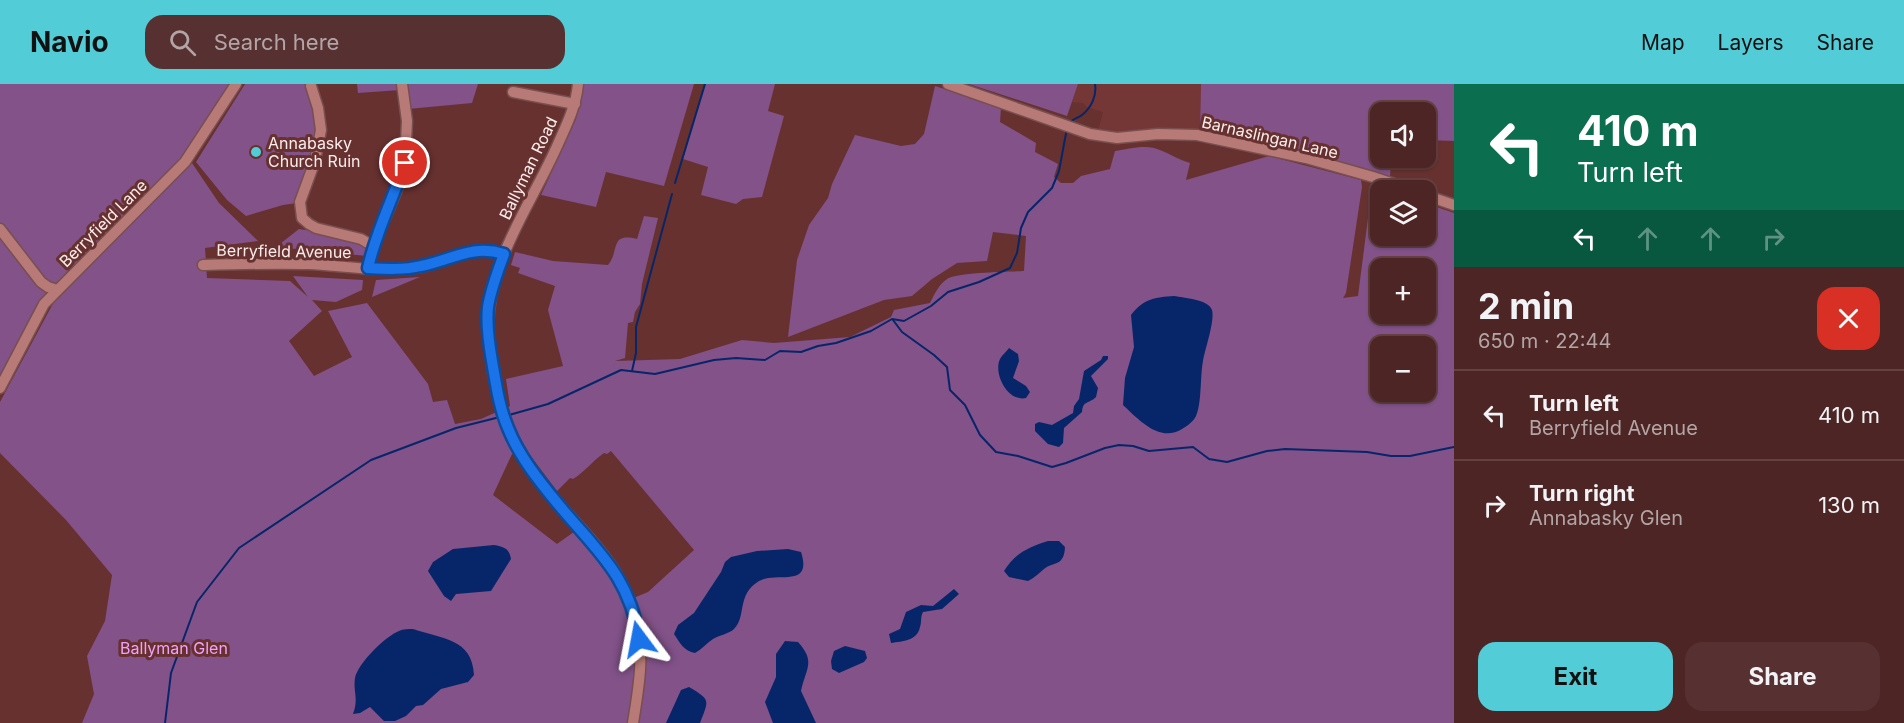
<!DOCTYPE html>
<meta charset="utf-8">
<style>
body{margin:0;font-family:Inter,sans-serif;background:#573131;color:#f1f3f6;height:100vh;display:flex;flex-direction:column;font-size:22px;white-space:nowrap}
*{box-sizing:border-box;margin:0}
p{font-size:20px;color:#b3a5a6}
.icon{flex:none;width:33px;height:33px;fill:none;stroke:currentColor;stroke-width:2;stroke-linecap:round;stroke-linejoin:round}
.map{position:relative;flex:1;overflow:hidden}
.details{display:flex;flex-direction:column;background:#4d2524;width:450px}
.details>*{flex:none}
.banner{background:#0b6e4f;color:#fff;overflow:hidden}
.tools{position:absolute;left:1370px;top:18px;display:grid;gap:12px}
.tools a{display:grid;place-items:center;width:66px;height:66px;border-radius:12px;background:#4d2524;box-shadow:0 2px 4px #0004,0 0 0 2px #644241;font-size:30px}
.pin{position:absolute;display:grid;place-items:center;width:51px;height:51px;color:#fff;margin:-26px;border:3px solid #fff;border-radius:50%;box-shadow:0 2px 6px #0007}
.me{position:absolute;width:66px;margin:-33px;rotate:347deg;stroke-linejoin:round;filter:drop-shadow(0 0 4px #0008)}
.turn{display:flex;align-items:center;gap:21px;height:126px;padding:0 24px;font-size:27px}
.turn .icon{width:78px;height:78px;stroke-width:2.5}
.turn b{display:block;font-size:42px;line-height:51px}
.lanes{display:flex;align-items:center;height:57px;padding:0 24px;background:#0003;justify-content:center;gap:30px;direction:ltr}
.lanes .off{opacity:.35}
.round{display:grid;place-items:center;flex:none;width:63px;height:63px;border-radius:18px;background:#573131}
.head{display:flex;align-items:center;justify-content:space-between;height:102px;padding:0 24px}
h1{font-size:36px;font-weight:700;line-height:45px}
.primary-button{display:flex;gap:12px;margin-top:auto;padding:12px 24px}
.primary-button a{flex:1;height:69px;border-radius:18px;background:#52ccd6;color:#111;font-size:24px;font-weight:700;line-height:69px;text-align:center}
.primary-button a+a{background:#573131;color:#f1f3f6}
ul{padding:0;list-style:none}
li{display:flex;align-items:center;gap:18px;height:90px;padding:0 24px;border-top:2px solid #644241}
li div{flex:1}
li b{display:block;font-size:22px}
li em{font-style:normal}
header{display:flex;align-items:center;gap:36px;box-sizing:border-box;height:84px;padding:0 30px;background:#52ccd6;color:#111}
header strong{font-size:28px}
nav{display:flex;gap:33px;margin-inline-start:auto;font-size:21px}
.search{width:420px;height:54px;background:#573131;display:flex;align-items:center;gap:15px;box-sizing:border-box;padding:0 21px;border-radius:18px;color:#b3a5a6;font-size:22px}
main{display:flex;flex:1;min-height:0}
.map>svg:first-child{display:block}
</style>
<header>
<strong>Navio</strong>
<div class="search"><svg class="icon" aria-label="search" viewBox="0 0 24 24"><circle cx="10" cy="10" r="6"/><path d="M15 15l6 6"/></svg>Search here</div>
<nav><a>Map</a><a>Layers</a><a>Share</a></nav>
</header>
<main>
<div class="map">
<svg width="1454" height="639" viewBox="0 0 1454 639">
<rect width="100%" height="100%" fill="#673130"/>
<path fill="#753736" d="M1078 0H1201L1200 48 1119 51 1098 48 1103 28 1087 23 1083 19 1072 18Z"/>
<g fill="#825289" fill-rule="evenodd">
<path d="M0 0H230L180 77 62 198 54 200 44 196 0 139Z"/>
<path d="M245 0H312L316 18 317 64 297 119 283 121 246 132 227 116 196 78Z"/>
<path d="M357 0H478L472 19 408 25 400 6 358 9Z"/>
<path d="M582 0H694L664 102 606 88 596 123 541 111 576 35Z"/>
<path d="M705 0H775L768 27 784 32 762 113 743 115 736 120 701 111 708 83 683 75Z"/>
<path d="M969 0H1078L1067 32Z"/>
<path d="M1201 0H1454V57L1425 56V28H1380V74H1391L1390 93 1302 66 1200 48Z"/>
<path d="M935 2 1001 23 1000 38 1036 59 1035 68 1058 80 1054 93 1061 99H1073L1081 92 1110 85 1115 67C1127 65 1142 61 1154 64 1166 67 1178 76 1190 79L1186 96 1269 72 1361 96 1362 103 1346 209 1343 214 1358 212 1372 103 1384 106H1380V152H1425V119L1454 129V639H82L94 610 87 572 105 537 112 491 66 436 0 369V318L56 214 192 79 219 119 258 157 205 164 207 194 290 197 308 213 293 192 363 196 362 206 336 218 312 216 322 227 289 257 314 292 352 273 328 227 367 219 428 300 433 318 447 316 455 340 481 335 510 322 506 295 563 282 548 226 555 202 518 189 520 184 511 181 515 168 553 177 608 181C620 167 609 148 637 155L644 132 658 134 642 200 640 220 635 228 633 238 628 239 625 274 615 277 680 275 742 256 774 259 850 253 891 233 894 226 930 219C934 211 939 200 947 195 959 188 1008 188 1024 187L1026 152 993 148 987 177 957 179 932 195 912 212 884 216 788 253 797 176 809 141 828 114 832 100 855 51 901 62 915 60 924 50ZM1380 184H1425V230H1380ZM1380 262H1425V308H1380ZM526 366 557 407 570 394 573 395C585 388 592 377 604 369L607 370 611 367 694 466 648 508 631 515 578 445 557 460 493 411 512 370Z"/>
<path d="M299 145 319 148 367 163V172L276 163Z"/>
<path d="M0 151 47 209 0 300Z"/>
<path d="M420 193 372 213 376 196Z"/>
</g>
<g fill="#072669">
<path d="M1174 212C1184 214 1208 215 1212 226 1215 237 1205 265 1203 277 1200 292 1202 319 1196 332 1194 337 1187 342 1182 345 1160 359 1139 336 1123 321L1125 294 1134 263 1131 231C1143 215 1155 213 1174 212Z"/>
<path d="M1009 264 1018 270 1019 277 1013 294 1026 302 1030 308 1026 314C1008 318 993 290 1000 275 1002 271 1007 267 1009 264Z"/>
<path d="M1103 272H1108V275L1091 292 1098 304 1096 313C1089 320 1083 316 1082 328L1064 344 1063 359 1059 363 1048 360 1035 347V340L1039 338 1052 341 1073 329 1074 322 1079 315 1084 287 1101 276Z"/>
<path d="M1048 457H1059L1065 463C1064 483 1054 477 1044 485 1039 489 1034 494 1028 497L1009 493 1004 487C1015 469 1029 463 1048 457Z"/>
<path d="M494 461C504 463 509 464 511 475L491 507 456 510 451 517 444 512 428 487 433 478 453 465Z"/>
<path d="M788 465 801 468C813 505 776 487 759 497 736 511 747 532 734 545 729 550 719 551 713 555 707 559 702 565 695 569 684 567 680 559 674 550L678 541 694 529 721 488 725 478 731 473 757 467Z"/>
<path d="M954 505 959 510 942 525 923 528C920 534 922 537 920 543 917 557 903 557 891 559L889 550 900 545 906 528 921 521 933 522Z"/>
<path d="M413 545C442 555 472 554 474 591L468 598 441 605 423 621 416 622 406 632 395 637H384L370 623 360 629 353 630C359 615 353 608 355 594 358 579 386 552 399 547 403 545 409 545 413 545Z"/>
<path d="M785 557 798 558C816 578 806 584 801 607L816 639H773L765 618 776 593V570Z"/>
<path d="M845 562 865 567 867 574 864 578 839 589 832 585 831 577 834 567Z"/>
<path d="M689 603C711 616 709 616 700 639H666L681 606Z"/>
</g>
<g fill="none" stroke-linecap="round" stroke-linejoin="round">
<g stroke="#072669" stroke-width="2">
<path d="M1070 39C1073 34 1077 35 1082 31 1091 24 1097 12 1095 0"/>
<path d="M675 99 705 0"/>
<path d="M893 236 902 248 934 271 947 283 950 306 965 321 980 351 996 368 1018 372 1052 383 1066 379 1105 364 1119 361 1133 362 1149 367 1193 363 1209 375 1227 378 1267 367 1285 365 1367 368 1391 372H1410L1454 363"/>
<path d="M632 287 636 269V243L672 110"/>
<path d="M509 331 548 320 621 286 655 290 714 276 736 274 765 276 780 267 801 268 818 262 836 259 871 247 892 235 904 237 931 222 948 208 979 198 1010 184 1017 169 1021 144 1028 128 1052 104 1059 87 1067 44"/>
<path d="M165 639 171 589 197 518 239 464 371 376 456 344 500 333"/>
</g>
<g stroke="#774f4e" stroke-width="13">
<g id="minor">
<path d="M578 0C576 22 567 40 558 60 530 124 481 185 489 259 493 297 501 335 520 368 545 413 588 445 616 489 625 504 632 522 636 540 645 572 638 607 633 639"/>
<path d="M948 0 1090 50 1117 54 1158 50 1197 51 1306 74 1373 93 1412 106"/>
<path d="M311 2 318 24 321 46 315 77 300 118 302 134 309 140 316 144 361 155 373 162"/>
<path d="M513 8 575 20"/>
<path d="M1425 111 1454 121"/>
<path d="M0 145 41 198 48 203 57 206"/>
<path d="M203 181C239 180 274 179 309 180 345 182 383 189 420 183 451 177 471 159 504 170"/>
<path d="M368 185 373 162 396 108 405 79 407 37 402 0"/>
<path d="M0 304 44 220 185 78 236 0"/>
</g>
</g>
<use href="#minor" stroke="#b77a77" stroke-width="10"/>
</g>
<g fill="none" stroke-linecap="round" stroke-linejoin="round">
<g stroke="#114b97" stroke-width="15">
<path id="route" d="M405 79C393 115 376 147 368 184 386 185 404 186 421 182 452 176 472 160 504 170 498 187 491 204 488 223 486 241 489 260 492 277 496 300 499 323 508 344 519 372 539 397 558 420 596 466 630 492 639 555"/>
</g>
<use href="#route" stroke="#1a73e8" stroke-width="10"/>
</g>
<circle fill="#52ccd6" stroke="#673130" stroke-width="2" cx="256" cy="68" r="6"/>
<g text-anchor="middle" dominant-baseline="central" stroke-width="6" stroke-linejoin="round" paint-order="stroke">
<g font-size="16" fill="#fbedec" stroke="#673130">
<text transform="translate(1270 53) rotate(13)">Barnaslingan Lane</text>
<text transform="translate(528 84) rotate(-64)">Ballyman Road</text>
<text transform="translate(103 139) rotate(-45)">Berryfield Lane</text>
<text transform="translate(284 167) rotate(1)">Berryfield Avenue</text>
</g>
<g font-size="16" fill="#fbedec" stroke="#673130" text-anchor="start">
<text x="268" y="59">Annabasky<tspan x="268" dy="18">Church Ruin</tspan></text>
</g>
<g font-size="16" fill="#f1a0fc" stroke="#673130">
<text x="174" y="564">Ballyman Glen</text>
</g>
</g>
</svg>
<div class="tools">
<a><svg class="icon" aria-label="sound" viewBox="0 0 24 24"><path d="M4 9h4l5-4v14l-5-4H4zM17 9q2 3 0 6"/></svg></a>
<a><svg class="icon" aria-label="layers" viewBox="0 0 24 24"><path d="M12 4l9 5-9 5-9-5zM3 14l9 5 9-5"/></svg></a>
<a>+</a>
<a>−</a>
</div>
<div class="pin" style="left:405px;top:79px;background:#d93025"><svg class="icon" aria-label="arrive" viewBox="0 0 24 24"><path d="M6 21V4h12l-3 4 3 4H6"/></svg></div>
<svg class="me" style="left:639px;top:555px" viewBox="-20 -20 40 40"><path d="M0-17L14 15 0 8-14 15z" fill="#1a73e8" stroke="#fff" stroke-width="4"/></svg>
</div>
<section class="details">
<div class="banner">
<div class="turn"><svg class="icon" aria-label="left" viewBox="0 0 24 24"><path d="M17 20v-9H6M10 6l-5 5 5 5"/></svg><div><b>410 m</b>Turn left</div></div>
<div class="lanes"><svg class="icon" aria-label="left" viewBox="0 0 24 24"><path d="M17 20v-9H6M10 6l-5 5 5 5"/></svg><svg class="icon off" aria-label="ahead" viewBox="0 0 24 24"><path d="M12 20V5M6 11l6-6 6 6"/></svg><svg class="icon off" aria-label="ahead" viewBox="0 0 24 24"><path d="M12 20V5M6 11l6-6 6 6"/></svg><svg class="icon off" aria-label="right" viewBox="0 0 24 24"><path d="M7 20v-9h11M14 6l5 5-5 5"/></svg></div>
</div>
<div class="head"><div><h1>2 min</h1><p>650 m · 22:44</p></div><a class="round" style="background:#d93025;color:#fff"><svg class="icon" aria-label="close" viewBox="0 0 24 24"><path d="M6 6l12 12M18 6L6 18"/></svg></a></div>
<ul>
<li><svg class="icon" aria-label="left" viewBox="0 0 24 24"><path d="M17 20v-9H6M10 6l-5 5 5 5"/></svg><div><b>Turn left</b><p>Berryfield Avenue</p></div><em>410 m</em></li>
<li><svg class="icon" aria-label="right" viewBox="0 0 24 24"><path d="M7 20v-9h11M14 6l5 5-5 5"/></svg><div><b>Turn right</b><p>Annabasky Glen</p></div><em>130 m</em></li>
</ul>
<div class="primary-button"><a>Exit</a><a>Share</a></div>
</section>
</main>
